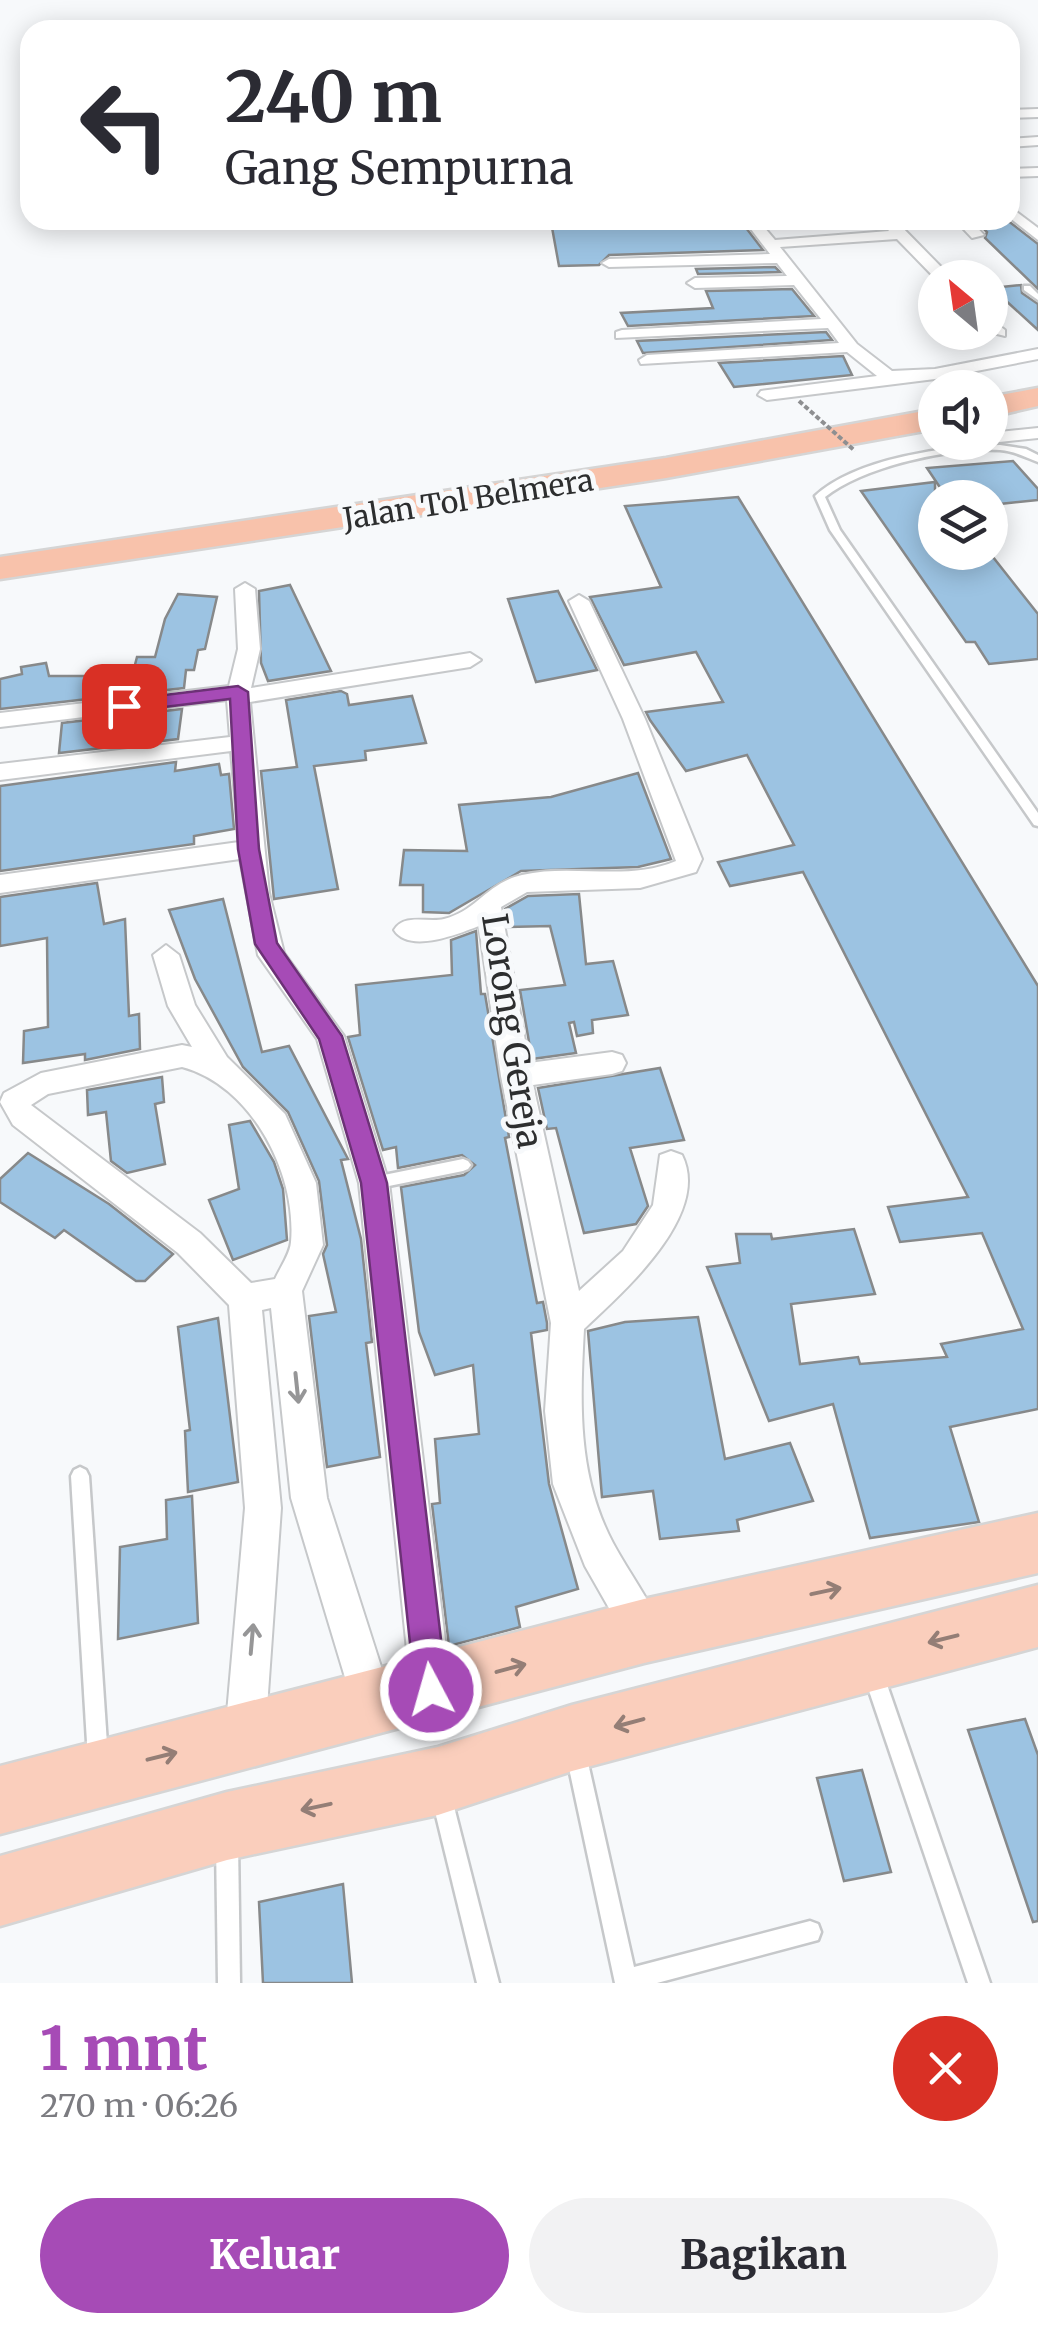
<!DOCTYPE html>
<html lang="id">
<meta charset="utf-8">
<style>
body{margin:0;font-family:Merriweather,serif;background:#f2f2f3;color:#2b2b33;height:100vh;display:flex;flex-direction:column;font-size:38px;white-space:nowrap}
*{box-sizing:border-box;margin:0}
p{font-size:32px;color:#7c7c81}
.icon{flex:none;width:55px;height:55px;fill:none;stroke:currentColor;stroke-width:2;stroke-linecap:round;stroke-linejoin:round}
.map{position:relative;height:1983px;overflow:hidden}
.details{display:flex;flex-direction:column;background:#fff;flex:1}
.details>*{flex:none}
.hud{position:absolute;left:20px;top:20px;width:1000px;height:210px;border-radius:30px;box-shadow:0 5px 25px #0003;background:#fff;color:#2b2b33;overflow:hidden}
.needle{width:65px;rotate:331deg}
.fabs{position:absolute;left:918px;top:260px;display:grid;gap:20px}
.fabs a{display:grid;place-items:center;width:90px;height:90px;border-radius:50%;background:#fff;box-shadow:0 5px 25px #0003;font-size:50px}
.pin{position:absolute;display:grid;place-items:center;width:85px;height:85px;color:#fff;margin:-42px;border-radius:20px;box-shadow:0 5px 15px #0006}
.me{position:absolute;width:110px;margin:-55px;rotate:354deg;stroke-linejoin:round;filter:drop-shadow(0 0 8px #0008)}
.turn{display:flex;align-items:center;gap:35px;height:210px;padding:0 40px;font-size:45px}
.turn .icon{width:130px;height:130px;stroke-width:2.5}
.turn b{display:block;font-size:70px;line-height:85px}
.round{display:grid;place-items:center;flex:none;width:105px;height:105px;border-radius:52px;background:#f2f2f3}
.head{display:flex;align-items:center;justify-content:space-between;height:170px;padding:0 40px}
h1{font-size:60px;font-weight:800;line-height:75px;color:#a64bb6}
.cta{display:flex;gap:20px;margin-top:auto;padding:20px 40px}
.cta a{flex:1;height:115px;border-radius:60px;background:#a64bb6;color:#fff;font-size:40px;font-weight:800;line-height:115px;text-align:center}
.cta a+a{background:#f2f2f3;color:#2b2b33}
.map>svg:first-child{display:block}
</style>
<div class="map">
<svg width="1038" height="1983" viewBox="0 0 1038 1983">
<rect width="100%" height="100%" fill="#f7f9fb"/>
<g fill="#9cc3e2" stroke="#87898a" stroke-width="2.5">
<path d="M740 220 763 250 609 255 599 265 559 266 551 222Z"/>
<path d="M975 220H1007L1038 244V289L985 238 987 232Z"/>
<path d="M775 267 780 272 698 274 696 269Z"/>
<path d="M1021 285 1022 293 1038 304V330L992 288Z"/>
<path d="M792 289 814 316 628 326 621 313 713 308 706 291Z"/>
<path d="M826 332 832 340 643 353 637 341Z"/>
<path d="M843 356 852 375 734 387 719 363Z"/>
<path d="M1013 461 1038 489V500L990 505V498H947L927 468Z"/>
<path d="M935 482V552H989L1038 614V659L989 664 975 642H966L861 491Z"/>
<path d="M738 497 1038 986V1409L950 1427 979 1522 870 1538 833 1404 769 1421 707 1267 740 1263 736 1234H771L772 1239 854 1229 875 1294 791 1304 800 1364 858 1357 860 1364 947 1357 941 1344 1023 1329 982 1233 900 1242 888 1207 968 1197 803 872 730 886 718 862 794 845 747 755 686 771 650 720 646 712 723 702 696 652 624 665 590 597 661 587 625 506Z"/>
<path d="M290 585 331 671 268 681 261 663 259 591Z"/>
<path d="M558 591 597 670 536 682 508 599Z"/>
<path d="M178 594 217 597 205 649 198 650 194 670H186L184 688 0 709V679L22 674 21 667 46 663 49 676H132L137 657H155L165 619Z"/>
<path d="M341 691 347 694 349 705 412 696 426 743 365 751 366 760 314 766 338 889 274 899 261 771 297 767 286 700Z"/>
<path d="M182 709 178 739 59 753 62 723Z"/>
<path d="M176 762 175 771 219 764 221 775 229 774 234 829 194 836V844L0 871V786Z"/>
<path d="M638 773 671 859 638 867 521 871 449 913 423 912V885H400L404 850 467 851 459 805 551 797Z"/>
<path d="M97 883 104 924 125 919 129 1016 139 1014 140 1049 85 1060V1054L23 1063 24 1031 48 1027 47 938 0 946V897Z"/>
<path d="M579 894 586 964 613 961 628 1015 592 1020 593 1033 577 1036 574 1022 569 1023 576 1053 532 1059 520 990 565 985 550 926 508 927 505 909 528 896Z"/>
<path d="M223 899 262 1052 289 1046 348 1159 341 1160 361 1239 372 1342 366 1343 380 1457 327 1467 309 1316 336 1312 323 1254 327 1245 319 1181 288 1112 243 1067 195 979 169 910Z"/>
<path d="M476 931 481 994H485L509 1137 505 1138 537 1303 543 1302 547 1323V1330L531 1333 549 1484 578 1589 516 1607 520 1627 449 1646 432 1504 440 1503 435 1439 479 1434 473 1365 435 1375 419 1332 401 1187 464 1175 475 1165 462 1155 398 1168 396 1147 383 1150 348 1037 360 1035 356 985 452 975 451 940Z"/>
<path d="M660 1068 684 1140 630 1148 648 1206 636 1224 584 1233 556 1128 547 1129 538 1088Z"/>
<path d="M162 1077 164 1102 155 1104 165 1164 127 1173 111 1161 106 1112 88 1115 87 1090Z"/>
<path d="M250 1121 274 1162 283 1189 287 1240 233 1260 209 1200 239 1189 229 1125Z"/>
<path d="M28 1153 109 1204 173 1254 145 1281H136L64 1230 55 1238 0 1202V1179Z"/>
<path d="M698 1317 725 1459 790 1443 813 1501 737 1520 739 1531 660 1539 653 1491 602 1497 588 1331 625 1322Z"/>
<path d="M218 1318 238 1482 188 1492 185 1431 190 1430 178 1327Z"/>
<path d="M192 1496 198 1623 118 1639 120 1547 167 1539 166 1500Z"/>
<path d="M1025 1719 1038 1755V1921L1033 1922 968 1730Z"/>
<path d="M862 1770 891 1872 844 1881 817 1778Z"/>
<path d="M343 1884 352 1983H263L259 1902Z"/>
</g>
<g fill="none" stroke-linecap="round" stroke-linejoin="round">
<g stroke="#c6c8ca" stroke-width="5">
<g id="service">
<path d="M1024 286H1030L1038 294V300L1024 290Z"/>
<path d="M1000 445 1026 449 1038 455V462C1025 457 1014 451 1000 450 951 447 864 466 825 497L840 530 1038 813V826L1034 825 830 530 815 496C856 458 946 446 1000 445Z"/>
<path d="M463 1159 468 1161 471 1165 468 1169 463 1171 374 1189 369 1188 366 1183 369 1178 374 1177Z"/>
<path d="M80 1467 86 1470 89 1476 108 1759 105 1766 98 1769 91 1766 88 1759 71 1476 74 1470Z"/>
<path d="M873 1663 880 1666 883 1673 990 1983H968L863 1673 866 1666Z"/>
<path d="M576 1744 583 1747 586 1754 634 1967 810 1921 818 1924 821 1932 818 1940 657 1983H615L566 1754 569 1747Z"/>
<path d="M441 1785 448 1788 451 1795 499 1983H477L431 1795 434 1788Z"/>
<path d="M227 1831 234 1835 238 1842 240 1983H218L216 1842 220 1835Z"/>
</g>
</g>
<g stroke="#c6c8ca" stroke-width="4">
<g id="minor">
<path d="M1038 109V117L1010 118V110Z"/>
<path d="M1038 137V145L1010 147V139Z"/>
<path d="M1038 168V176L1010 177V169Z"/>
<path d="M1010 207 1038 228V240L1010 218Z"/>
<path d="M477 220H524L483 226Z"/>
<path d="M744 220H758L775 240 889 231 881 221 895 220 949 275 935 278 897 239 780 247 857 344 892 371 935 369 1038 349V359L935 379 767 400 758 395 761 391 877 376 847 352 641 364 639 360 647 355 839 343 828 328 616 338V332L622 330 821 319 794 285 695 288 687 283 695 278 787 276 777 263 609 267 602 263 609 259 770 254Z"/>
<path d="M955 220H970L984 235 972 238Z"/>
<path d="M990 319 1005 330V336L989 332Z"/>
<path d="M1038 428V438L990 443 986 442 990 433Z"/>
<path d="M245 583 255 589 260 649 251 688 470 653 481 660 470 667 250 702 269 893 284 953 344 1036 389 1183 451 1689 445 1703 431 1709 417 1703 411 1689 359 1183 317 1039 258 955 240 859 0 893V875L239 842 231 751 0 780V764L230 737 227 700 0 727V713L229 686 238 649 235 589Z"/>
<path d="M579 595 589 601 645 719 702 859 696 872 640 888 527 892 501 907 529 1063 612 1052 622 1055 626 1063 622 1071 612 1074 533 1085 579 1291 623 1251 653 1205 660 1155 671 1151 682 1155C712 1215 622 1293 584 1329 580 1403 577 1475 613 1543 629 1573 650 1600 663 1631L658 1645 644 1650 630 1645 585 1566 553 1484 545 1411 551 1323 501 1076 479 926C458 934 409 954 394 930 404 913 428 923 444 919 477 911 487 883 522 875 572 863 627 882 676 861L623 719 569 601Z"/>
<path d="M166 945 179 955 195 1005 227 1057 285 1114 316 1183 323 1245 302 1291 327 1498 393 1704 387 1718 373 1724 359 1718 353 1704 291 1498 271 1308 262 1310 281 1508 265 1736 259 1750 245 1756 231 1750 225 1736 245 1508 229 1305 178 1253 13 1125 0 1102 4 1093 41 1073 182 1045 192 1047 168 1006 153 955ZM182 1067C251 1085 297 1173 291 1242 290 1254 280 1268 275 1279L251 1283 200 1233 31 1105 48 1094Z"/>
</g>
</g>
<g stroke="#d5d5d5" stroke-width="5">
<g id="trunk">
<path d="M1038 1513V1573L644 1663 0 1834V1766L644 1599Z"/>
<path d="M1038 1585V1647L572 1771 438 1815 227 1860 0 1926V1856L227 1792 438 1747 572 1705Z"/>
</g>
</g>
<g stroke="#d5d5d5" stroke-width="5">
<g id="motorway">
<path d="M1038 388V406L990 417V397Z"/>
<path d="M935 409V429L666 478 0 579V557L666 458Z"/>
</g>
</g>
<use href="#service" fill="#fff" fill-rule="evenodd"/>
<use href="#minor" fill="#fff" fill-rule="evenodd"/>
<use href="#trunk" fill="#facebc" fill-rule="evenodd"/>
<use href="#motorway" fill="#f8c2ab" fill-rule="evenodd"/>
<path stroke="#8e8f91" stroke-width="4" stroke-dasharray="5 2.5" stroke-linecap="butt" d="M799 401 855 451"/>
</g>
<defs><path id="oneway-shaft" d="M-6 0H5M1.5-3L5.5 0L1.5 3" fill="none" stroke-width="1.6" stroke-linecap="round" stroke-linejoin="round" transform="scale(2.5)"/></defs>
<g stroke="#969697">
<use href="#oneway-shaft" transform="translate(297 1388) rotate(84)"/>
<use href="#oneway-shaft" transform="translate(252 1639) rotate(-85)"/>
</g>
<g stroke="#947e76">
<use href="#oneway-shaft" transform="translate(826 1591) rotate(-12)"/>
<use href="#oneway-shaft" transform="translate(943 1639) rotate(166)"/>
<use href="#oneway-shaft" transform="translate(511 1668) rotate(-15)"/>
<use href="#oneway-shaft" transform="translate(629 1723) rotate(165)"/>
<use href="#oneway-shaft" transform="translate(162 1756) rotate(-14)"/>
<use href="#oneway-shaft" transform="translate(316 1807) rotate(168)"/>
</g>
<path fill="#a64bb6" stroke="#6c3176" stroke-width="2.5" d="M238 686 248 692 259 849 277 943 342 1036 387 1183 447 1690 443 1702 431 1706 419 1702 415 1690 361 1183 319 1039 255 944 238 849 230 699 124 712 115 706 124 700Z"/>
<g text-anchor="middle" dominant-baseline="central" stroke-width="10" stroke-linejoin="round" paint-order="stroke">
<g font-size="30" fill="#2d2e2f" stroke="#f7f9fb">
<text transform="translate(468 499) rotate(-9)">Jalan Tol Belmera</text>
</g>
<g font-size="35" fill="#2d2e2f" stroke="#f7f9fb">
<text transform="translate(512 1031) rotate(81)">Lorong Gereja</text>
</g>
</g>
</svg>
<div class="fabs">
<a><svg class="needle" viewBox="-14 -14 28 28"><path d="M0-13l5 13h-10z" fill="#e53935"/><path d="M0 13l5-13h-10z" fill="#7c7c81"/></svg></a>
<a><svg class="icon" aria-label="sound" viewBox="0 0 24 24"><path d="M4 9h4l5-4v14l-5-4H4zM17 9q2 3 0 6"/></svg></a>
<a><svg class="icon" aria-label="layers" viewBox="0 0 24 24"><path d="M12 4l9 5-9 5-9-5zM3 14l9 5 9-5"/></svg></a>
</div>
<div class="pin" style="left:124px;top:706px;background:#d93025"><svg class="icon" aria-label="arrive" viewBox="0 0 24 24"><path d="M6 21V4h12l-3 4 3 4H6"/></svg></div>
<svg class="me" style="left:431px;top:1690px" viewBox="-20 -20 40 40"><circle r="17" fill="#a64bb6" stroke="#fff" stroke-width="3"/><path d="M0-11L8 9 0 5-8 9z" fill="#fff"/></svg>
<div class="hud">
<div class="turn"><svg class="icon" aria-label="left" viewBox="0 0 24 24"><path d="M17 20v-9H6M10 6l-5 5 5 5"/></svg><div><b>240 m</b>Gang Sempurna</div></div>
</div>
</div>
<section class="details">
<div class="head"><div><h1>1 mnt</h1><p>270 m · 06:26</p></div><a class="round" style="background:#d93025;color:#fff"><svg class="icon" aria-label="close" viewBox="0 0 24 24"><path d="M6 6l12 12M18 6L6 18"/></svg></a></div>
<div class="cta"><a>Keluar</a><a>Bagikan</a></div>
</section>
